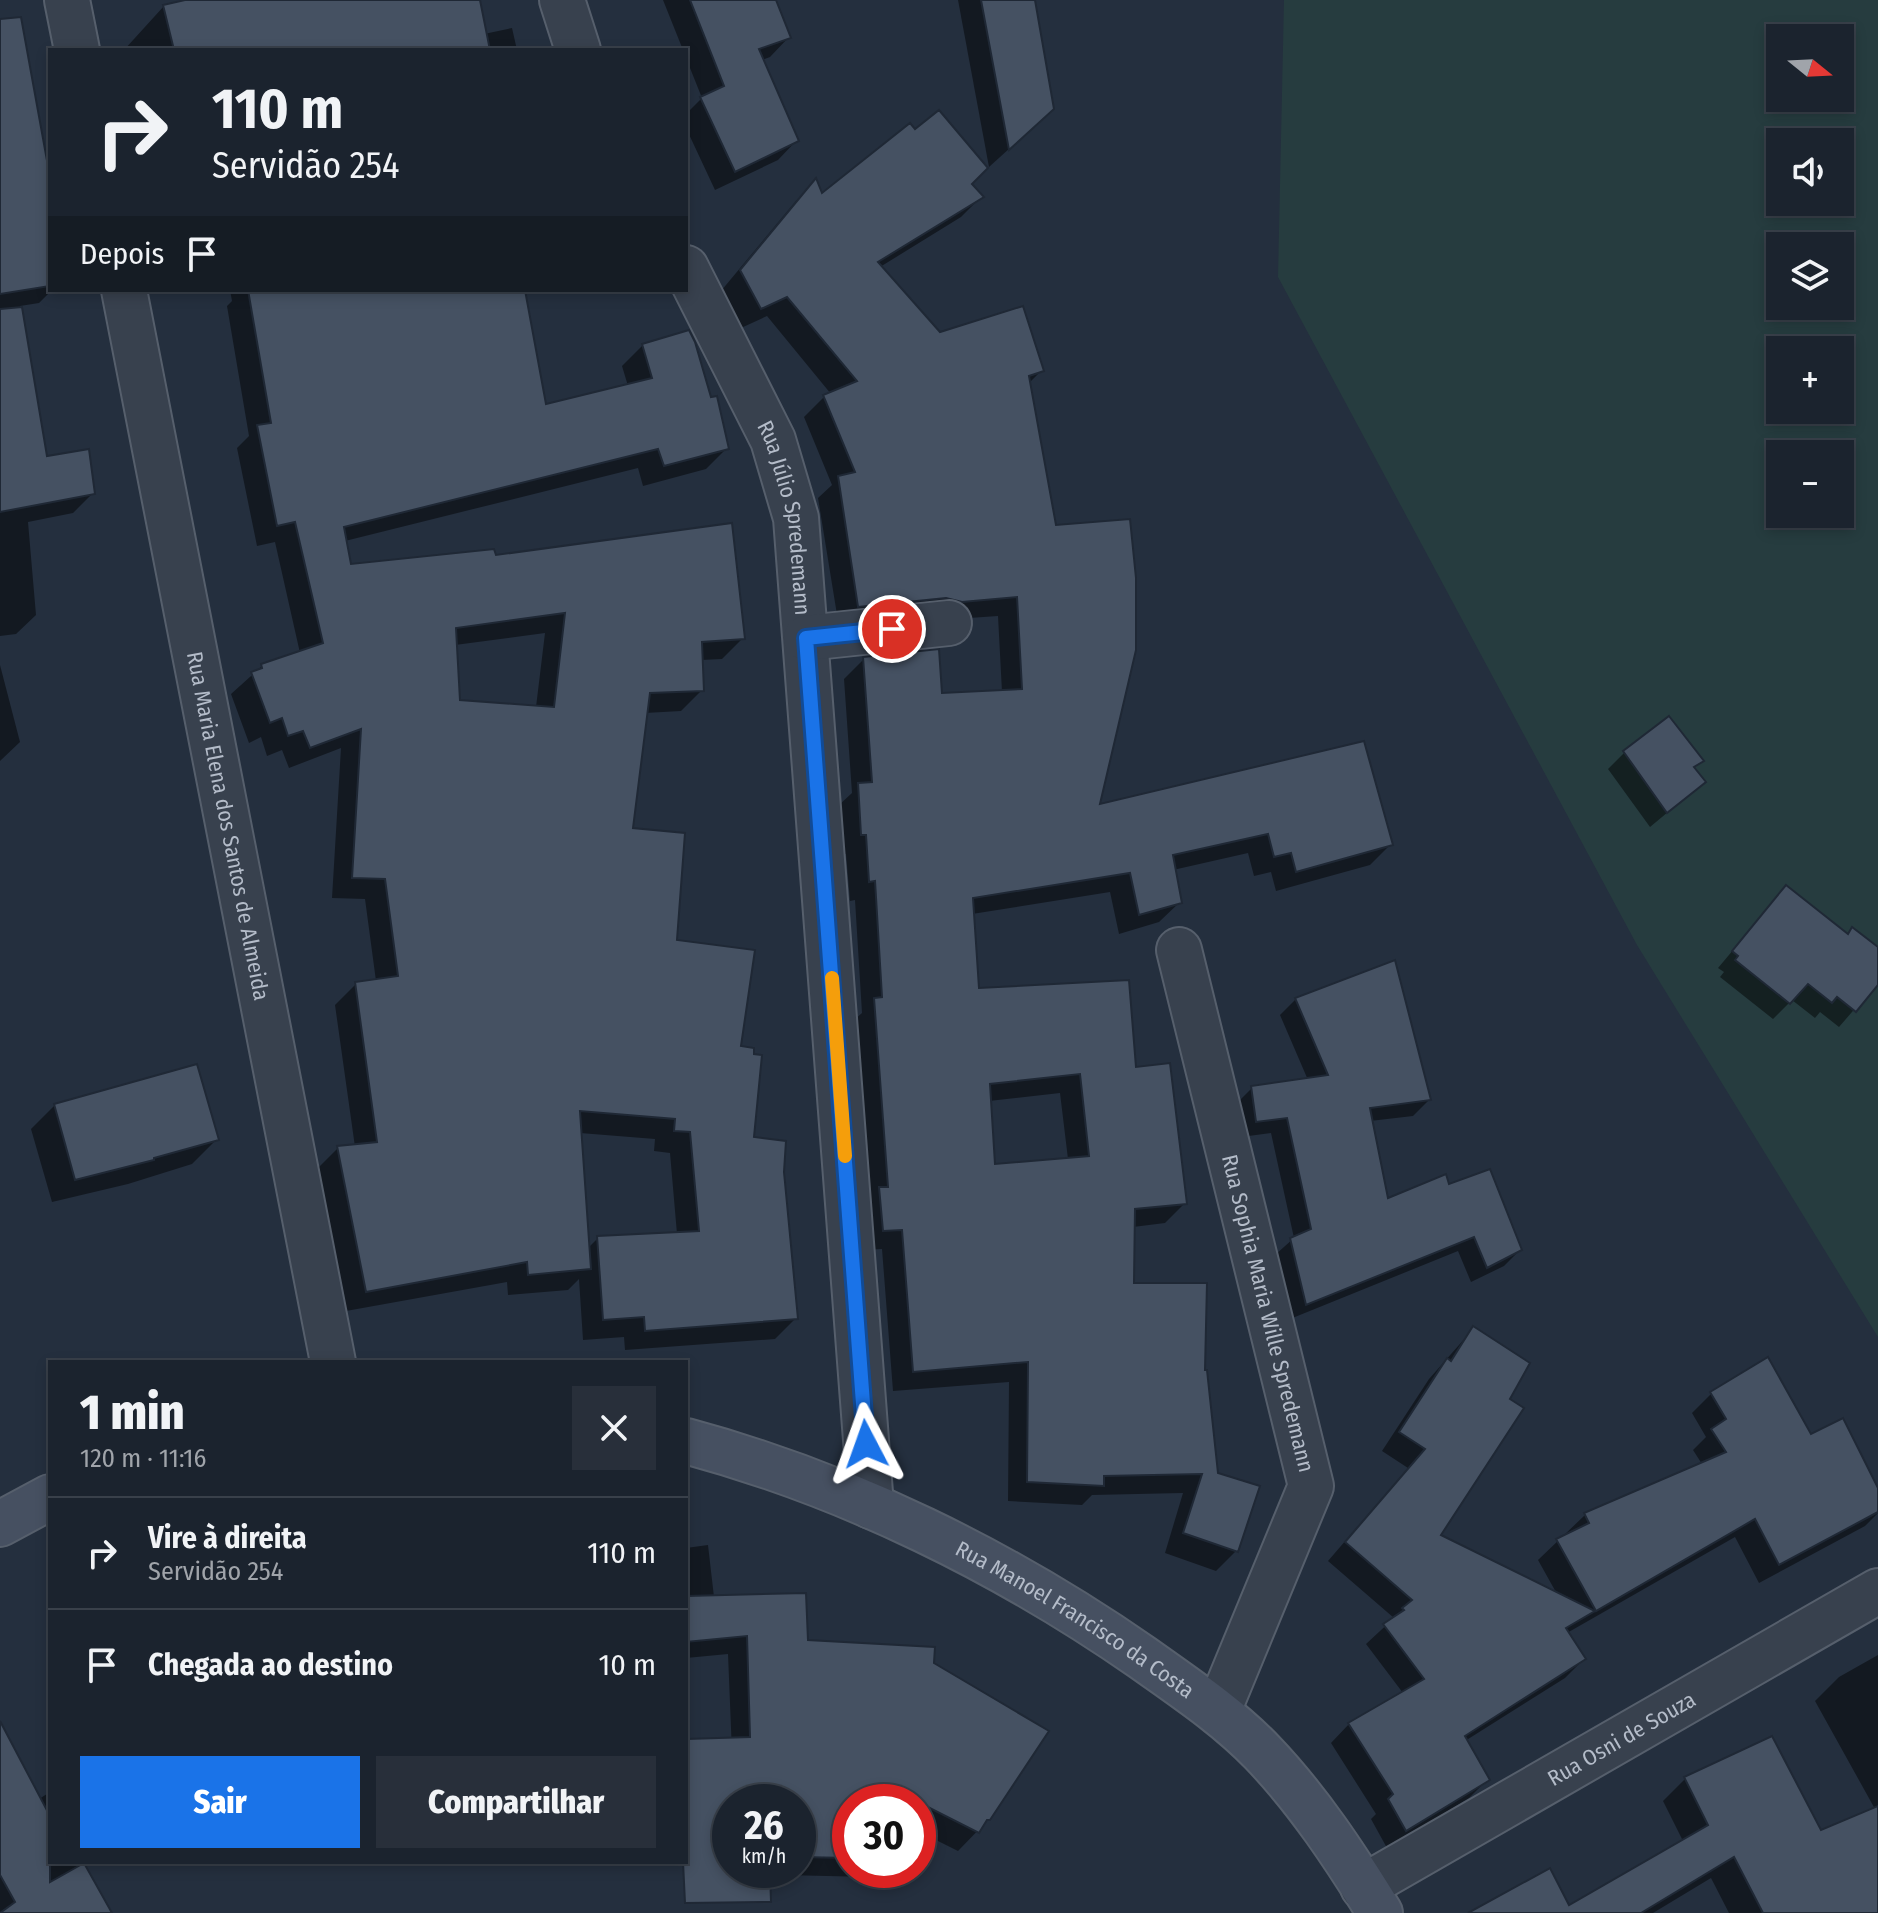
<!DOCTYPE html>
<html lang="pt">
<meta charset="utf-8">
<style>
body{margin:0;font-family:"Fira Sans Condensed",sans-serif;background:#282f3a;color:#f1f3f6;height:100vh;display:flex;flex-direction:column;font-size:30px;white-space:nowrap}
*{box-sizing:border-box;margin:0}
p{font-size:26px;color:#a0a4aa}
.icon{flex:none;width:44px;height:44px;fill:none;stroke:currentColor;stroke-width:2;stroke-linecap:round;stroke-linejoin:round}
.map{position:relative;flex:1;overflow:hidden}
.side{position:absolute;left:48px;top:1360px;width:640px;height:504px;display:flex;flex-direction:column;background:#1b232e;border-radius:0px;box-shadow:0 4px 12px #0003,0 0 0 2px #39404a}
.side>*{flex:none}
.banner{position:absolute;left:48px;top:48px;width:640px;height:244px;border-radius:0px;box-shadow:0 4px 12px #0003,0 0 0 2px #39404a;background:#1b232e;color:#f1f3f6;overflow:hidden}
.needle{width:52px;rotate:108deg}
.buttons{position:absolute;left:1766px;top:24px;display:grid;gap:16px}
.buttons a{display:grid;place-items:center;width:88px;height:88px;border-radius:0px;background:#1b232e;box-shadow:0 4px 12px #0003,0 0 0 2px #39404a;font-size:40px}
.speed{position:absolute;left:712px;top:1784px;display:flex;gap:16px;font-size:40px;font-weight:700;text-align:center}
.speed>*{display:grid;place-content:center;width:104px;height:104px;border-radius:50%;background:#1b232e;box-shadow:0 4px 12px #0003,0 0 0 2px #39404a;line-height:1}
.speed small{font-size:20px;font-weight:400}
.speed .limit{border:12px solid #d22;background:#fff;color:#111}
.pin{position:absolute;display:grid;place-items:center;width:68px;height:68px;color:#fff;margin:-34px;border:4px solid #fff;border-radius:50%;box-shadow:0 2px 8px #0007}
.me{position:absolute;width:88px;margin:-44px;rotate:356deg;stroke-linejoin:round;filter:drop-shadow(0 0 6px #0008)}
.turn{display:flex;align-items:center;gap:28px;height:168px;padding:0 32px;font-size:36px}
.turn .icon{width:104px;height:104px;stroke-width:2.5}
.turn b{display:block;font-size:56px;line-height:68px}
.then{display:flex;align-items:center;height:76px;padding:0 32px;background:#0003;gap:16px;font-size:30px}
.round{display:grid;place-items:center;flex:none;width:84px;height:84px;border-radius:0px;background:#282f3a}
.overview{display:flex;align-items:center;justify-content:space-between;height:136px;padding:0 32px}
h1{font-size:48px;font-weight:800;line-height:60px}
.cta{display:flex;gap:16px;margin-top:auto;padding:16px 32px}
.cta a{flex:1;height:92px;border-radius:0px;background:#1a73e8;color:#fff;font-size:32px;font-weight:800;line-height:92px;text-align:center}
.cta a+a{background:#282f3a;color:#f1f3f6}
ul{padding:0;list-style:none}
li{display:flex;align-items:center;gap:24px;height:112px;padding:0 32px;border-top:2px solid #39404a}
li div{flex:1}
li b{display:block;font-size:30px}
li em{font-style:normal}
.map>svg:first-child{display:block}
</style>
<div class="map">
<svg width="1878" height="1913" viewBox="0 0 1878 1913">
<rect width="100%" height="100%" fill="#242f3e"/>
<path fill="#263c3f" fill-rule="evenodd" d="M1284 0H1878V1337L1637 945 1278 277ZM1780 38H1840V98H1780ZM1780 142H1840V202H1780ZM1780 246H1840V306H1780ZM1780 350H1840V410H1780ZM1780 454H1840V514H1780Z"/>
<g fill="#0007" fill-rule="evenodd">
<path d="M194 0H478L484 34 512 28 517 50H124L164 6Z"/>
<path d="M663 0H773L789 37 770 57 762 60 797 140 778 160 715 190 686 128V114L702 98 686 58V50H683Z"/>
<path d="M958 0H1032V128L989 167Z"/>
<path d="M0 35 50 190 52 290 39 303 20 306 46 459 93 493 73 513 28 522 36 615 16 634 0 636Z"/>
<path d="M815 182 822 196 969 184 981 197 961 217 880 267 939 335 1042 370 1029 383 1097 807 1391 844 1370 865 1276 891 1271 872 1254 876 1248 853 1173 870 1180 902 1159 922 1119 934 1110 892 972 914 978 990 1134 1069 1185 1203 1165 1223 1133 1227 1132 1285 1203 1371 1216 1475 1236 1551 1216 1571 1165 1553 1183 1493 1092 1495 1082 1505 1008 1501 1009 1382 893 1391 882 1249 863 1250 854 1020 862 1013 855 900 850 901 846 854H842L839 805 852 793 844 679 864 659 941 695 1002 692 998 616 839 627 818 498 832 485 804 417 824 397 831 394 767 316 741 328 721 291 796 201ZM1060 1093 1068 1159 993 1166 989 1101Z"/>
<path d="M230 290H523L545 406 628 386 622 366 643 345 727 448 706 469 643 486 638 468 345 541 349 566 494 557 743 638 722 659 701 660 702 690 681 711 645 713 631 829 674 942 739 1048 751 1139 782 1172 796 1318 775 1339 625 1350 624 1337 583 1340 579 1279 568 1290 508 1295 507 1282 346 1311 317 1169 338 1148 355 1147 335 1005 356 984 376 981 365 899 332 898 341 748 289 768 282 750 267 756 261 737 249 743 231 694 262 666 300 653 275 542 257 546 237 448 249 436 227 306 232 301ZM545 633 536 707 458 701 455 645ZM580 1133 655 1139 654 1151 670 1153 677 1234 598 1238 588 1248Z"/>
<path d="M0 665 20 742 0 761Z"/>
<path d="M1669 719 1701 761 1693 769 1704 782 1650 827 1608 769 1624 753Z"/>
<path d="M1786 887 1846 936 1878 950V982L1839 1027 1820 1012 1815 1018 1792 1000 1773 1019 1720 977 1724 972 1718 968Z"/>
<path d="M1296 999 1429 1100 1413 1116 1370 1121 1386 1200 1448 1187 1520 1250 1504 1266 1471 1282 1458 1251 1290 1319 1275 1255 1294 1238 1271 1133 1241 1137 1236 1104 1252 1088 1308 1080 1280 1015Z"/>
<path d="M55 1105 216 1140 192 1164 128 1184 52 1202 31 1129Z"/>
<path d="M1474 1328 1438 1536 1557 1594 1538 1560 1585 1515 1702 1464 1693 1450 1706 1437 1692 1413 1712 1393 1810 1437 1878 1493V1513L1865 1526 1759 1583 1735 1537 1567 1633 1584 1659 1565 1678 1465 1741 1487 1780 1469 1798 1387 1848 1371 1819 1376 1814 1331 1743 1349 1724 1403 1693 1366 1644 1394 1618 1328 1561 1408 1468 1382 1451 1429 1379Z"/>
<path d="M708 1545 714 1597 806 1642 932 1664 989 1819 958 1851 918 1831V1802H850V1870H877L870 1877 736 1874V1870H798V1802H734L728 1654 686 1658V1548Z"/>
<path d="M1878 1655V1913H1729L1711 1878 1653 1913H1473L1568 1907 1683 1841 1663 1801 1685 1779 1820 1832 1875 1809 1815 1701 1839 1677Z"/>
<path d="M0 1725 39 1799 50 1792V1862H81L110 1913H0Z"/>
</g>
<g fill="#455162" stroke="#1f2835" stroke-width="2" fill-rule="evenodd">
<path d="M185 0H480L490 50H174L163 5Z"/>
<path d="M690 0H776L791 38 759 49 799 141 735 172 700 97 724 86Z"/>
<path d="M981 0H1035L1054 109 1009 150Z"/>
<path d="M21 17 50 177V286L0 294V19Z"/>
<path d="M939 110 988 168 972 184 984 197 878 262 940 332 1023 306 1044 371 1029 376 1056 525 1130 519 1136 578V650L1100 804 1364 741 1393 845 1296 872 1291 853 1274 857 1268 834 1173 855 1182 903 1139 915 1130 873 973 898 979 988 1129 980 1136 1067 1170 1063 1187 1204 1135 1209 1134 1283H1207L1205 1370H1207L1218 1473 1260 1486 1238 1552 1183 1533 1202 1474 1104 1476V1486L1027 1482 1028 1362 913 1372 902 1230 883 1231 879 1187H888L874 998 882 997 875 881 869 882 866 835H861L858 783 872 782 863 657 939 649 942 693 1022 689 1017 597 962 602 946 598 858 607 838 476 855 472 823 395 857 381 787 297 761 309 740 270 816 178 822 193 910 123 915 129ZM1080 1074 1089 1156 995 1164 990 1084Z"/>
<path d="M248 290H525L546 404 652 378 642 344 689 330 695 342 711 397 717 396 729 449 664 466 658 449 344 527 351 564 494 549 496 555 732 523 745 639 702 642 704 691 650 693 633 828 685 833 677 940 755 950 741 1046 754 1048V1054L762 1055 754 1137 786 1141 784 1172 798 1319 645 1331 644 1317 603 1320 597 1236 699 1231 690 1132 674 1131 675 1119 580 1111 591 1269 528 1275 527 1262 366 1292 337 1146 377 1142 355 982 398 976 385 879 352 878 361 729 310 748 303 731 288 736 282 718 270 723 251 672 262 668 261 664 323 643 295 522 277 526 257 425 271 423ZM565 613 554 707 460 700 456 628Z"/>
<path d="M22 307 47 456 89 449 95 494 0 512V309Z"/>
<path d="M1669 716 1704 761 1694 767 1706 782 1667 813 1623 751Z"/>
<path d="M1786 885 1848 934 1852 927 1878 947V985L1856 1012 1837 997 1832 1003 1808 984 1790 1004 1735 960 1738 956 1732 951Z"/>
<path d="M1395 960 1431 1100 1370 1108 1388 1198 1446 1174 1449 1184 1490 1169 1522 1250 1487 1268 1474 1237 1306 1305 1290 1238 1311 1229 1287 1118 1256 1122 1251 1086 1328 1075 1295 998Z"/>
<path d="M197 1064 219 1140 154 1158V1160L75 1180 54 1104Z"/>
<path d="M1473 1326 1530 1363 1510 1399 1524 1408 1441 1535 1595 1611 1566 1628 1586 1659 1465 1736 1490 1780 1406 1831 1388 1799 1393 1794 1348 1723 1424 1679 1383 1624 1404 1610 1402 1608 1412 1600 1345 1542 1425 1449 1399 1432 1447 1358 1451 1361Z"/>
<path d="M1768 1357 1811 1434 1843 1418 1878 1488V1512L1779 1565 1755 1519 1596 1611 1556 1539 1589 1523 1584 1513 1726 1452 1711 1429 1726 1419 1710 1392Z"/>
<path d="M806 1593 808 1640 935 1647 934 1663 1049 1731 990 1820H987L979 1833 918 1802H850V1858L798 1857V1802H730V1870H770L771 1902 685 1903 683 1862H686V1739L750 1737 747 1636 686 1642V1596Z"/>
<path d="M0 1721 50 1816V1882L84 1863 112 1913H0L15 1902 0 1875Z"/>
<path d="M1772 1736 1821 1830 1878 1806V1913H1763L1734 1857 1641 1913H1468L1550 1868 1569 1905 1708 1825 1684 1777Z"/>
</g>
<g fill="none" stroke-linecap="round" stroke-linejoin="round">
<g stroke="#565f6c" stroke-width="48">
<g id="street">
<path d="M67 0 77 50"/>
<path d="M562 0 578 50"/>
<path id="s1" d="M686 268 773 440 796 518 871 1506"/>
<path id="s2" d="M124 290 333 1362"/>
<path d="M806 638 949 623"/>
<path id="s3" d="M1179 950 1311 1486 1218 1711"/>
<path id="s4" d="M1363 1887 1878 1591"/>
</g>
</g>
<g stroke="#565f6c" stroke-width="48">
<g id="secondary">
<path id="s5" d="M686 1441C849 1485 1005 1562 1143 1658 1185 1688 1226 1715 1262 1752 1308 1800 1345 1856 1380 1913"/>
<path d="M0 1524 50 1497"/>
</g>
</g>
<use href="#street" stroke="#38414e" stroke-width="44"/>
<use href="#secondary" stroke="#465061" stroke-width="44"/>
</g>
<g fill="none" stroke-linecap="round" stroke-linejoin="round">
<g stroke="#114b97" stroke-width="20">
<path id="route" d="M866 1444 806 638 892 629"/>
</g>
<use href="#route" stroke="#1a73e8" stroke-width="14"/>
<path stroke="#f59e0b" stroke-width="14" d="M832 978 845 1156"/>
</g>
<g text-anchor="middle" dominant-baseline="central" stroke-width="7" stroke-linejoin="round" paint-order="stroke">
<g font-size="22" fill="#b4bcc9" stroke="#1d2633">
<text stroke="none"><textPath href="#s1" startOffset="272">Rua Júlio Spredemann</textPath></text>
<text stroke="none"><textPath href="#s2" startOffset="546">Rua Maria Elena dos Santos de Almeida</textPath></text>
<text stroke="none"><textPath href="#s3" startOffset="374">Rua Sophia Maria Wille Spredemann</textPath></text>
<text stroke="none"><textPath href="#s5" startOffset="430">Rua Manoel Francisco da Costa</textPath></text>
<text stroke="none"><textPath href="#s4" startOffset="298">Rua Osni de Souza</textPath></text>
</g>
</g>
</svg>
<div class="buttons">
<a><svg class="needle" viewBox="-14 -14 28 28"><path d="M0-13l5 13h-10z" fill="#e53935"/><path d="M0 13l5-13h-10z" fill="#a0a4aa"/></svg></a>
<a><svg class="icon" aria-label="sound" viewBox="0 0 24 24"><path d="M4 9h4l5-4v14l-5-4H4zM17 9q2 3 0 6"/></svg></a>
<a><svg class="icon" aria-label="layers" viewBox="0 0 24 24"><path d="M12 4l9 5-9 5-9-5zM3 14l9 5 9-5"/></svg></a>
<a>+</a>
<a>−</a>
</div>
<div class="speed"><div>26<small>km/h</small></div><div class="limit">30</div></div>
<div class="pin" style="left:892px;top:629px;background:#d93025"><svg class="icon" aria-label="arrive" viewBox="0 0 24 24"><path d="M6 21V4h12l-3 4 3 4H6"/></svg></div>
<svg class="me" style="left:866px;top:1444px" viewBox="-20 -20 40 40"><path d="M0-17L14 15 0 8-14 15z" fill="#1a73e8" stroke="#fff" stroke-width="4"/></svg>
<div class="banner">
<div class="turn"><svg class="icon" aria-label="right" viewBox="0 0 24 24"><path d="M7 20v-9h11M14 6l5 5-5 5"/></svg><div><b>110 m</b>Servidão 254</div></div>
<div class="then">Depois<svg class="icon" aria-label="arrive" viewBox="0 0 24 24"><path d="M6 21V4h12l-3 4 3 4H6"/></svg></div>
</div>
<section class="side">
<div class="overview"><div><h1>1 min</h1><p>120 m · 11:16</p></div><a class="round"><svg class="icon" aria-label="close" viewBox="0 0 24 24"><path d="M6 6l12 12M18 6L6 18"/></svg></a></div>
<ul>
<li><svg class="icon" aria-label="right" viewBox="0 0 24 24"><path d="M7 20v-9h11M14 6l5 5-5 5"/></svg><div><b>Vire à direita</b><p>Servidão 254</p></div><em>110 m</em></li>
<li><svg class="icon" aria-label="arrive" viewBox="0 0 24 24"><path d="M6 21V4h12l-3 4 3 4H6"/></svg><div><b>Chegada ao destino</b></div><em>10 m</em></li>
</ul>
<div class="cta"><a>Sair</a><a>Compartilhar</a></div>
</section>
</div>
